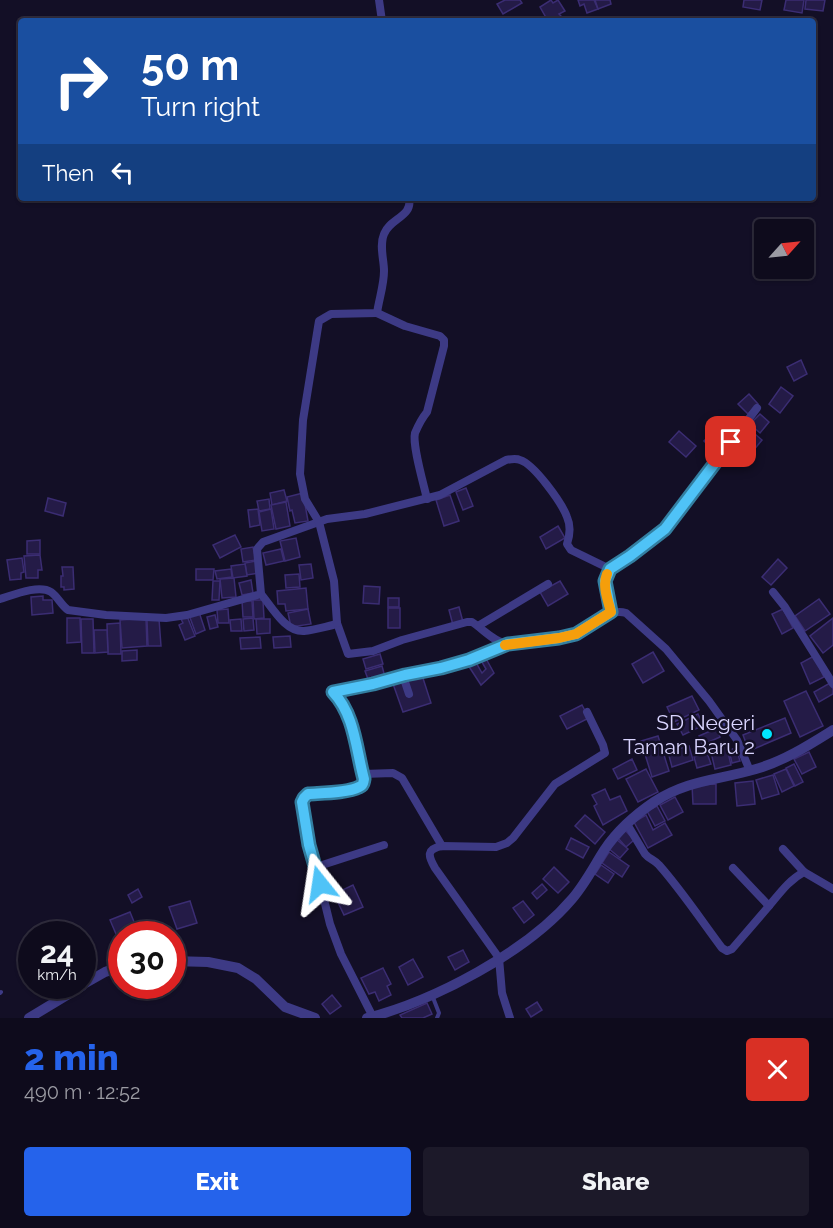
<!DOCTYPE html>
<meta charset="utf-8">
<style>
body{margin:0;font-family:Raleway,sans-serif;background:#1c1929;color:#f1f3f6;height:100vh;display:flex;flex-direction:column;font-size:22px;white-space:nowrap}
*{box-sizing:border-box;margin:0}
p{font-size:20px;color:#9b9ba3}
.icon{flex:none;width:33px;height:33px;fill:none;stroke:currentColor;stroke-width:2;stroke-linecap:round;stroke-linejoin:round}
.map{position:relative;height:1018px;overflow:hidden}
.sheet{display:flex;flex-direction:column;background:#0e0b1c;flex:1}
.sheet>*{flex:none}
.banner{position:absolute;left:18px;top:18px;width:798px;height:183px;border-radius:6px;box-shadow:0 2px 4px #0004,0 0 0 2px #2e2b3b;background:#1a4fa0;color:#fff;overflow:hidden}
.needle{width:39px;rotate:63deg}
.fabs{position:absolute;left:754px;top:219px;display:grid;gap:12px}
.fabs a{display:grid;place-items:center;width:60px;height:60px;border-radius:6px;background:#0e0b1c;box-shadow:0 2px 4px #0004,0 0 0 2px #2e2b3b;font-size:30px}
.speed{position:absolute;left:18px;top:921px;display:flex;gap:12px;font-size:30px;font-weight:700;text-align:center}
.speed>*{display:grid;place-content:center;width:78px;height:78px;border-radius:50%;background:#0e0b1c;box-shadow:0 2px 4px #0004,0 0 0 2px #2e2b3b;line-height:1}
.speed small{font-size:15px;font-weight:400}
.speed .limit{border:9px solid #d22;background:#fff;color:#111}
.pin{position:absolute;display:grid;place-items:center;width:51px;height:51px;color:#fff;margin:-26px;border-radius:12px;box-shadow:0 3px 9px #0006}
.me{position:absolute;width:66px;margin:-33px;rotate:345deg;stroke-linejoin:round;filter:drop-shadow(0 0 4px #0008)}
.turn{display:flex;align-items:center;gap:21px;height:126px;padding:0 24px;font-size:27px}
.turn .icon{width:78px;height:78px;stroke-width:2.5}
.turn b{display:block;font-size:42px;line-height:51px}
.then{display:flex;align-items:center;height:57px;padding:0 24px;background:#0003;gap:12px;font-size:22px}
.round{display:grid;place-items:center;flex:none;width:63px;height:63px;border-radius:6px;background:#1c1929}
.overview{display:flex;align-items:center;justify-content:space-between;height:102px;padding:0 24px}
h1{font-size:36px;font-weight:800;line-height:45px;color:#2563eb}
.cta{display:flex;gap:12px;margin-top:auto;padding:12px 24px}
.cta a{flex:1;height:69px;border-radius:6px;background:#2563eb;color:#fff;font-size:24px;font-weight:800;line-height:69px;text-align:center}
.cta a+a{background:#1c1929;color:#f1f3f6}
.map>svg:first-child{display:block}
</style>
<div class="map">
<svg width="833" height="1018" viewBox="0 0 833 1018">
<rect width="100%" height="100%" fill="#130f26"/>
<g fill="#241b47" stroke="#3b2d73" stroke-width="1.5">
<path d="M505 0H520L522 3 503 14 497 4Z"/>
<path d="M551 0 553 3 558 0 565 11 559 14 561 16 553 21H548L540 7Z"/>
<path d="M578 0H594L598 9 587 13 584 4 580 6Z"/>
<path d="M595 0H610L611 4 598 9Z"/>
<path d="M744 0H762L760 10 743 7Z"/>
<path d="M786 0H804L802 13 784 10Z"/>
<path d="M806 0H825L823 11 805 9Z"/>
<path d="M801 360 807 374 794 381 787 367Z"/>
<path d="M781 387 793 396 780 413 769 404Z"/>
<path d="M749 394 758 404 748 414 738 404Z"/>
<path d="M760 414 769 422 760 433 750 424Z"/>
<path d="M721 423 732 435 715 452 704 441Z"/>
<path d="M679 431 696 446 686 457 669 442Z"/>
<path d="M755 434 762 440 753 451 746 445Z"/>
<path d="M734 440 747 452 739 461 726 450Z"/>
<path d="M466 488 473 506 463 510 456 492Z"/>
<path d="M284 490 287 501 272 505 270 493Z"/>
<path d="M303 493 308 521 295 523 292 510 290 511 287 497Z"/>
<path d="M450 495 459 521 444 526 436 500Z"/>
<path d="M48 498 66 503 63 516 45 511Z"/>
<path d="M269 499 270 509 259 511 257 501Z"/>
<path d="M286 502 290 526 276 529 271 505Z"/>
<path d="M258 509 260 525 250 527 248 510Z"/>
<path d="M271 509 274 529 262 531 259 512Z"/>
<path d="M558 526 565 538 546 549 540 537Z"/>
<path d="M235 535 241 547 220 558 213 545Z"/>
<path d="M296 538 300 557 285 561 280 541Z"/>
<path d="M40 540V554H27V541Z"/>
<path d="M253 547 256 560 243 562 241 549Z"/>
<path d="M281 549 284 561 266 565 263 553Z"/>
<path d="M40 555 42 570H38V578H26L24 556Z"/>
<path d="M22 558 24 572 21 573V579L10 580 7 560Z"/>
<path d="M778 559 787 568 771 585 762 577Z"/>
<path d="M256 561 259 573 247 575 245 563Z"/>
<path d="M245 564 247 576 233 578 231 566Z"/>
<path d="M311 564 313 578 301 580 299 565Z"/>
<path d="M62 567H73L74 589 64 590V587H61V576H63Z"/>
<path d="M196 569H214L213 580H196Z"/>
<path d="M231 569 232 577 217 579 215 571Z"/>
<path d="M299 574 300 587 286 588 285 575Z"/>
<path d="M234 578 236 597 222 598 220 579Z"/>
<path d="M251 580 253 593 242 595 239 583Z"/>
<path d="M213 581H220L219 600H212Z"/>
<path d="M560 581 568 594 548 606 540 592Z"/>
<path d="M364 586 380 587 379 604 363 603Z"/>
<path d="M306 588 308 609 286 611 285 604H278L277 591Z"/>
<path d="M43 596V600H52L53 613 32 615 31 597Z"/>
<rect x="388" y="598" width="11" height="9"/>
<path d="M819 599 830 614 805 631 795 616Z"/>
<path d="M253 600H263L264 618 254 619Z"/>
<path d="M242 601H252L253 617H243Z"/>
<path d="M459 607 463 622 453 625 449 610Z"/>
<rect x="388" y="608" width="12" height="20"/>
<path d="M228 609 229 623H218L217 610Z"/>
<path d="M308 609 311 624 291 627 288 613Z"/>
<path d="M783 609 793 628 782 634 772 614Z"/>
<path d="M199 612 205 630 196 634 189 615Z"/>
<path d="M215 615 218 627 210 629 207 617Z"/>
<path d="M187 616 195 636 185 640 179 625 183 623 181 619Z"/>
<path d="M67 618H80L81 642 67 643Z"/>
<path d="M146 618 147 646 122 648 120 620Z"/>
<path d="M253 618 254 630 244 631 243 619Z"/>
<path d="M833 618V645L823 653 810 636Z"/>
<path d="M81 619H93L94 653H82Z"/>
<path d="M159 619 161 646H148L147 620Z"/>
<path d="M241 619 242 631H231L230 620Z"/>
<path d="M256 619H270V633L257 634Z"/>
<path d="M120 623 121 654H108L107 624Z"/>
<path d="M94 630H107L108 652 95 653Z"/>
<path d="M290 636 291 647 274 648 273 637Z"/>
<path d="M260 637 261 648 241 649 240 638Z"/>
<path d="M137 650V660L122 661V651Z"/>
<path d="M653 652 664 671 643 683 632 664Z"/>
<path d="M380 654 383 664 366 669 363 659Z"/>
<path d="M484 655 494 673 481 685 466 662 474 659 482 673 486 669 479 657Z"/>
<path d="M814 656 824 677 810 684 801 663Z"/>
<path d="M382 666 385 677 369 682 365 671Z"/>
<path d="M421 672 431 703 403 712 392 681Z"/>
<path d="M830 683 833 689V694L819 702 814 692Z"/>
<path d="M806 691 823 726 800 737 784 701Z"/>
<path d="M692 696 699 710 674 722 667 707Z"/>
<path d="M582 705 589 718 567 729 560 716Z"/>
<path d="M698 714 704 725 683 735 677 724Z"/>
<path d="M785 718 791 733 749 751 743 735Z"/>
<path d="M717 728 720 737 702 745 699 736Z"/>
<path d="M658 736 669 771 652 777 641 741Z"/>
<path d="M726 744 731 765 715 769 710 748Z"/>
<path d="M689 746 693 760 672 767 668 752Z"/>
<path d="M736 748 740 761 732 763 729 750Z"/>
<path d="M809 752 816 767 802 774 794 759Z"/>
<path d="M707 753 711 764 697 768 694 757Z"/>
<path d="M632 759 637 770 618 779 613 769Z"/>
<path d="M794 764 803 782 795 786 786 768Z"/>
<path d="M646 769 658 792 638 802 626 779Z"/>
<path d="M786 769 794 786 782 792 774 774Z"/>
<path d="M773 775 779 794 762 799 756 780Z"/>
<path d="M753 781 755 804 737 806 735 783Z"/>
<path d="M716 784V804H693L692 785Z"/>
<path d="M605 789 610 800 620 796 627 811 603 825 594 806 597 804 592 795Z"/>
<path d="M675 797 683 812 668 820 660 805Z"/>
<path d="M657 806 665 821 655 826 647 811Z"/>
<path d="M585 815 605 832 595 844 575 826Z"/>
<path d="M646 815 653 830 665 823 672 835 648 848 634 822Z"/>
<path d="M625 830 634 840 626 847 617 837Z"/>
<path d="M571 838 589 847 583 858 566 849Z"/>
<path d="M616 839 628 849 620 858 608 848Z"/>
<path d="M609 852 629 866 622 877 602 863Z"/>
<path d="M601 865 614 874 608 883 595 874Z"/>
<path d="M554 867 569 882 558 893 543 879Z"/>
<path d="M542 884 547 890 537 899 532 893Z"/>
<path d="M353 885 363 907 344 915 334 894Z"/>
<path d="M138 889 142 897 132 903 128 895Z"/>
<path d="M190 901 197 923 177 929 169 907Z"/>
<path d="M523 901 534 915 524 923 513 908Z"/>
<path d="M130 912 139 934H122V948L110 920Z"/>
<path d="M463 950 469 962 455 970 448 957Z"/>
<path d="M413 959 423 977 408 985 399 967Z"/>
<path d="M383 968 391 984 387 986 391 995 379 1001 375 992 369 994 361 978Z"/>
<path d="M332 995 341 1006 330 1014 322 1004Z"/>
<path d="M537 1002 542 1010 531 1017 526 1009Z"/>
<path d="M427 1003 432 1014 423 1018H402L400 1015Z"/>
</g>
<g fill="none" stroke-linecap="round" stroke-linejoin="round">
<g stroke="#3d3a85" stroke-width="4">
<path d="M0 993 1 992"/>
<path d="M432 995 439 1013 437 1018"/>
</g>
<g stroke="#3d3a85" stroke-width="8">
<path d="M379 0 382 21"/>
<path d="M377 313 405 326 440 336 444 340V346L427 412C422 418 418 426 415 433 412 445 424 485 427 499"/>
<path d="M773 592 785 607 833 684"/>
<path d="M261 594C272 607 285 632 304 631 314 630 324 627 333 625L337 623 348 654 373 651 402 640 467 622H472C483 629 494 642 507 644 518 645 567 638 577 634 593 627 608 607 626 613L666 649 709 701 737 740 750 771"/>
<path d="M0 599C13 595 39 584 51 592 58 597 61 605 68 610L106 615 166 618 187 615 261 594 257 549 263 542 327 519 365 514 440 495 506 460C511 459 516 458 520 460 534 464 562 503 567 517 571 526 570 535 567 544L571 550 610 569"/>
<path d="M611 612 605 581 610 569 630 556 665 529 757 408"/>
<path d="M337 623 334 581 319 522 305 499 300 474 303 420 318 327 319 321 331 314 377 313C379 299 384 285 384 271 384 259 379 246 384 234 390 218 413 217 409 198"/>
<path d="M478 626 548 584"/>
<path d="M405 675V682L409 694"/>
<path d="M363 774 393 773 402 778 442 846"/>
<path d="M627 824 645 854C649 859 655 860 659 865 682 891 701 920 722 948L727 951 732 949 769 906 733 868"/>
<path d="M783 849 804 872"/>
<path d="M316 867C312 854 299 813 302 801 303 798 306 796 308 794 322 793 348 793 359 787 364 785 363 784 364 779 356 750 355 715 333 692L355 688 391 680 405 675 469 661 508 644"/>
<path d="M769 906C780 893 789 880 804 872L833 889"/>
<path d="M373 1017 341 954 330 924 316 867 384 845"/>
<path d="M510 1018 502 993 499 958 435 868C428 856 426 849 442 846L496 847 507 843 513 838 555 784 605 753 603 745 587 712"/>
</g>
<g stroke="#3d3a85" stroke-width="10">
<path d="M172 961 208 962 238 968 256 979 285 1007 315 1018"/>
<path d="M82 985 105 972 122 966"/>
<path d="M29 1018 82 986"/>
<path d="M367 1018C434 1001 527 952 572 899 585 884 594 866 605 849 618 830 635 815 654 802 687 780 719 780 756 769 784 761 809 745 833 730"/>
</g>
</g>
<g fill="none" stroke-linecap="round" stroke-linejoin="round">
<g stroke="#337fa1" stroke-width="15">
<path id="route" d="M320 884 309 845 302 802 304 798 308 794C321 793 348 793 359 787 364 785 363 783 364 779 356 750 355 715 333 692L373 684 405 675 441 668 469 660 508 644 559 638 576 634 611 612 605 581 610 569 630 556 665 529 731 442"/>
</g>
<use href="#route" stroke="#4fc3f7" stroke-width="10"/>
<path stroke="#f59e0b" stroke-width="10" d="M505 645 559 638 576 634 611 612C608 600 602 586 607 574"/>
</g>
<circle fill="#00e5ff" stroke="#130f26" stroke-width="2" cx="767" cy="734" r="6"/>
<g text-anchor="middle" dominant-baseline="central" stroke-width="5" stroke-linejoin="round" paint-order="stroke">
<g font-size="21" fill="#d9d4ff" stroke="#130f26" text-anchor="end">
<text x="755" y="722">SD Negeri<tspan x="755" dy="24">Taman Baru 2</tspan></text>
</g>
</g>
</svg>
<div class="fabs">
<a><svg class="needle" viewBox="-14 -14 28 28"><path d="M0-13l5 13h-10z" fill="#e53935"/><path d="M0 13l5-13h-10z" fill="#9b9ba3"/></svg></a>
</div>
<div class="speed"><div>24<small>km/h</small></div><div class="limit">30</div></div>
<div class="pin" style="left:731px;top:442px;background:#d93025"><svg class="icon" aria-label="arrive" viewBox="0 0 24 24"><path d="M6 21V4h12l-3 4 3 4H6"/></svg></div>
<svg class="me" style="left:320px;top:884px" viewBox="-20 -20 40 40"><path d="M0-17L14 15 0 8-14 15z" fill="#4fc3f7" stroke="#fff" stroke-width="4"/></svg>
<div class="banner">
<div class="turn"><svg class="icon" aria-label="right" viewBox="0 0 24 24"><path d="M7 20v-9h11M14 6l5 5-5 5"/></svg><div><b>50 m</b>Turn right</div></div>
<div class="then">Then<svg class="icon" aria-label="left" viewBox="0 0 24 24"><path d="M17 20v-9H6M10 6l-5 5 5 5"/></svg></div>
</div>
</div>
<section class="sheet">
<div class="overview"><div><h1>2 min</h1><p>490 m · 12:52</p></div><a class="round" style="background:#d93025;color:#fff"><svg class="icon" aria-label="close" viewBox="0 0 24 24"><path d="M6 6l12 12M18 6L6 18"/></svg></a></div>
<div class="cta"><a>Exit</a><a>Share</a></div>
</section>
